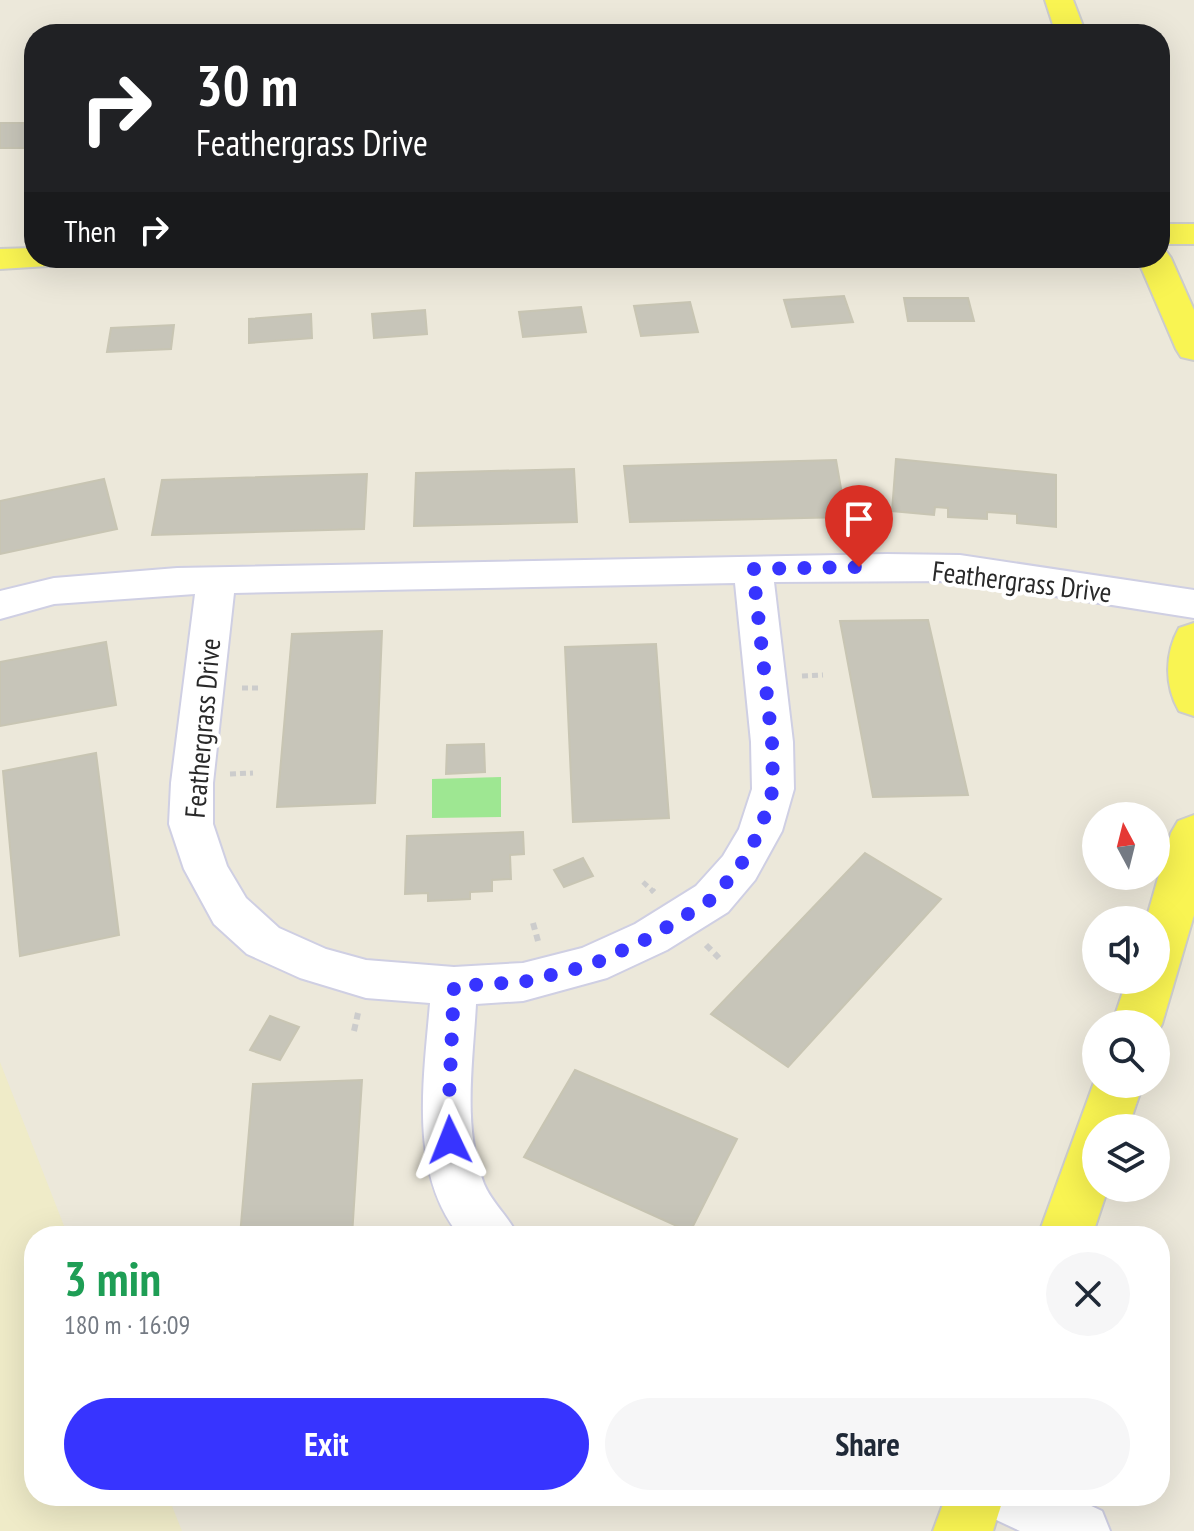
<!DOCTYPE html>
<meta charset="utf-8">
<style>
body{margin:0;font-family:"PT Sans Narrow",sans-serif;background:#f6f6f7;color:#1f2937;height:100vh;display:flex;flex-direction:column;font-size:30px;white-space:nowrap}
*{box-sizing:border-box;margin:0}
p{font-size:26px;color:#747a83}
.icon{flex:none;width:44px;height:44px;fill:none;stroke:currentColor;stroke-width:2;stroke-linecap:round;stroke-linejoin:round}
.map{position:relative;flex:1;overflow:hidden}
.panel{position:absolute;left:24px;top:1226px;width:1146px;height:280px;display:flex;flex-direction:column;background:#fff;border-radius:32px;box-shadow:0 8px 32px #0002}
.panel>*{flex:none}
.top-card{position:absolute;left:24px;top:24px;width:1146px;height:244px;border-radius:32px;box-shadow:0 8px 32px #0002;background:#202124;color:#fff;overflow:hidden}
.needle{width:52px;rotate:353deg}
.fabs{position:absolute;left:1082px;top:802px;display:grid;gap:16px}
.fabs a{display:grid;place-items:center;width:88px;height:88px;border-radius:50%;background:#fff;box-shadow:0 8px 32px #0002;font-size:40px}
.pin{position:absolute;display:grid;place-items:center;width:68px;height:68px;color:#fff;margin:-82px -34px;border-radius:50% 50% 50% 0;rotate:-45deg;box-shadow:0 0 8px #0007}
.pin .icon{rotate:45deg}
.me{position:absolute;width:88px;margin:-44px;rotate:358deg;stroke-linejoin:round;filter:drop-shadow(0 0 6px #0008)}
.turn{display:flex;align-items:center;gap:28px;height:168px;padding:0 40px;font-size:36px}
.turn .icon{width:104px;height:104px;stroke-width:2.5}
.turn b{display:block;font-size:56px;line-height:68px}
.then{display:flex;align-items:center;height:76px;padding:0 40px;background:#0003;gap:16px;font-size:30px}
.round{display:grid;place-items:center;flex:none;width:84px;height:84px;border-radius:42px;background:#f6f6f7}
.summary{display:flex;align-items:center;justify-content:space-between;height:136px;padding:0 40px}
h1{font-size:48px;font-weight:600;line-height:60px;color:#1e9e55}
.primary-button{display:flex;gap:16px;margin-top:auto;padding:16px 40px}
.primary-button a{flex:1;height:92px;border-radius:48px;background:#3734ff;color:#fff;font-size:32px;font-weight:600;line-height:92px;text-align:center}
.primary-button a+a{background:#f6f6f7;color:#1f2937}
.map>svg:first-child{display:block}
</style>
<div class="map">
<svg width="1194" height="1531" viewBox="0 0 1194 1531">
<rect width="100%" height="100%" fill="#ece8da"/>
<path fill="#efebc8" d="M0 1062 68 1236H34V1496H168L182 1531H0Z"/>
<path fill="#9ee792" d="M501 777V817L432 818V779Z"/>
<g fill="#c7c5b9" stroke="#c8c5b3" stroke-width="2">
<rect x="0" y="123" width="34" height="25"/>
<path d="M844 296 853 322 792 327 784 300Z"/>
<path d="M904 298H968L974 321H908Z"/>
<path d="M690 302 698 332 641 336 634 306Z"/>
<path d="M581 307 586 332 523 337 519 312Z"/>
<path d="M425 310 427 334 374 338 372 314Z"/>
<path d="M311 314 312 338 249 343V319Z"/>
<path d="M174 325 171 349 107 352 111 328Z"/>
<path d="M896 459 1056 475V527L1017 523V514L987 512V519L948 517V508L935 507 934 515 892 511Z"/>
<path d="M836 460 846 517 630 522 624 466Z"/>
<path d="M574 469 577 522 414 526 416 473Z"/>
<path d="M367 474 364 529 152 535 162 480Z"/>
<path d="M104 479 117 529 0 554V501Z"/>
<path d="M928 620 968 795 873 797 840 621Z"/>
<path d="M382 631 375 803 277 807 292 634Z"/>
<path d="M106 642 116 705 0 726V662Z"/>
<path d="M656 644 669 818 573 822 565 647Z"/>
<path d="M484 744 485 772 446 774 447 745Z"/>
<path d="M96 753 119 935 20 956 3 771Z"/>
<path d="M523 832 524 854 510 855 511 879 492 880V891L470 892V899L451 900 428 901V893L405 894 407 836Z"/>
<path d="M865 853 941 899 788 1067 711 1014Z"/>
<path d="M583 858 593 876 564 887 554 870Z"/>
<path d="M270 1016 299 1027 280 1060 250 1050Z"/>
<path d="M575 1070 737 1139 690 1232 524 1157Z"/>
<path d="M362 1080 352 1236H240L253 1084Z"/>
</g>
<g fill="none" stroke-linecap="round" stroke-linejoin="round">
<g stroke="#cfcfe3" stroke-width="4">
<g id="minor">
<path d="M887 554 960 555 1194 590V618L960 581 774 582 793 742 794 789 782 831 755 880 728 912 667 950 607 978 523 1001 476 1004C473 1062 462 1128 484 1184 492 1203 509 1217 518 1236H460C408 1173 424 1078 430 1003L366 998 300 978 247 954 214 924 184 869 169 824 171 783 195 594 54 604 0 619V591L54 578 177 568ZM735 583 751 742 752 789 739 829 723 856 696 886 635 924 582 948 523 963 454 967 366 960 326 949 279 928 246 898 227 866 213 824V783L234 593Z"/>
<path d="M980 1496H1070L1102 1511 1110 1531H1020L988 1516Z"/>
</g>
</g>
<g stroke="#ccc" stroke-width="4">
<g id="major">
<path d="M1045 0H1073L1086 34H1056Z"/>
<rect x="1160" y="224" width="34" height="20"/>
<path d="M34 248V258H69L64 265 0 269V249Z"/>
<path d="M1160 249 1166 251 1171 258 1194 310V360L1181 357 1176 349 1137 258H1160Z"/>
<path d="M1194 623V716L1179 711C1164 685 1165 653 1179 628Z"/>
<path d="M1194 815V915L1162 1024 1156 1035V1024H1112L1127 980H1156V920H1146L1171 833 1178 821Z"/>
<path d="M1096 1077V1084H1143L1128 1128H1096V1188H1108L1092 1236H1038Z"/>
<path d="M946 1496H1004L993 1531H933Z"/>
</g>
</g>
<g stroke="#ccc" stroke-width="5" stroke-dasharray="6 4" stroke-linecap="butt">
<path d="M802 676 823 675"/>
<path d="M242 688H261"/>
<path d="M230 774 253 773"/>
<path d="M643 882 654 892"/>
</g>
<g stroke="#ccc" stroke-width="6" stroke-dasharray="7 5" stroke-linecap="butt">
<path d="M652 890 654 892"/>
<path d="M533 923 538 941"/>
<path d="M706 945 719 958"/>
<path d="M354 1031 358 1013"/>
</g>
<use href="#minor" fill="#fff" fill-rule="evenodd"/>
<use href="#major" fill="#f9f452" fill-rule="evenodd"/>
</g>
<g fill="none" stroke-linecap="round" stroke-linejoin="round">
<path stroke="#3734ff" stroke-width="14" stroke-dasharray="0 25.2" d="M450 1140 448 1122 454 986 523 982 591 965 651 937 712 899 739 868 760 831 773 789 772 742 753 569 859 567"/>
</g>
<g text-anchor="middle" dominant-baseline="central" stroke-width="8" stroke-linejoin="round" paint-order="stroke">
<g font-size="28" fill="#292929" stroke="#fff">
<text transform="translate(1022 581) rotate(7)">Feathergrass Drive</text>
<text transform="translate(202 728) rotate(-85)">Feathergrass Drive</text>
</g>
</g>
</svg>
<div class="fabs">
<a><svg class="needle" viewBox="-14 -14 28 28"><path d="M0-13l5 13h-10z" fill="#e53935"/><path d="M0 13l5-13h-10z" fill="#747a83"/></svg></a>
<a><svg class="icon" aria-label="sound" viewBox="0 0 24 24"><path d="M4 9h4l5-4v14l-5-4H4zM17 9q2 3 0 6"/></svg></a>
<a><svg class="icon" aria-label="search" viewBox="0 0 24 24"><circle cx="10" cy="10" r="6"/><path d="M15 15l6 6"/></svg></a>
<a><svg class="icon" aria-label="layers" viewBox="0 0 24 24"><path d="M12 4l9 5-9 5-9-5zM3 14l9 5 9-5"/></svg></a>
</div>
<div class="pin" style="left:859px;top:567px;background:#d93025"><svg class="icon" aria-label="arrive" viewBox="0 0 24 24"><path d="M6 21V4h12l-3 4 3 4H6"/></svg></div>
<svg class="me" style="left:450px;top:1140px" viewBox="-20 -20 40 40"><path d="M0-17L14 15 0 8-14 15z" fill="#3734ff" stroke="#fff" stroke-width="4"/></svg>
<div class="top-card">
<div class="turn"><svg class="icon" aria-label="right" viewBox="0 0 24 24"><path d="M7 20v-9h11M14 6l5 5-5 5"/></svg><div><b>30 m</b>Feathergrass Drive</div></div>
<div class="then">Then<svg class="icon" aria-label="right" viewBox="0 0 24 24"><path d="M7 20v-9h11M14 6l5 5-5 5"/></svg></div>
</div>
<section class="panel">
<div class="summary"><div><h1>3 min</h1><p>180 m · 16:09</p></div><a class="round"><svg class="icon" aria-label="close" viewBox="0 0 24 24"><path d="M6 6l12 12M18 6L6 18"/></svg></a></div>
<div class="primary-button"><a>Exit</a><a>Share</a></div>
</section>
</div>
